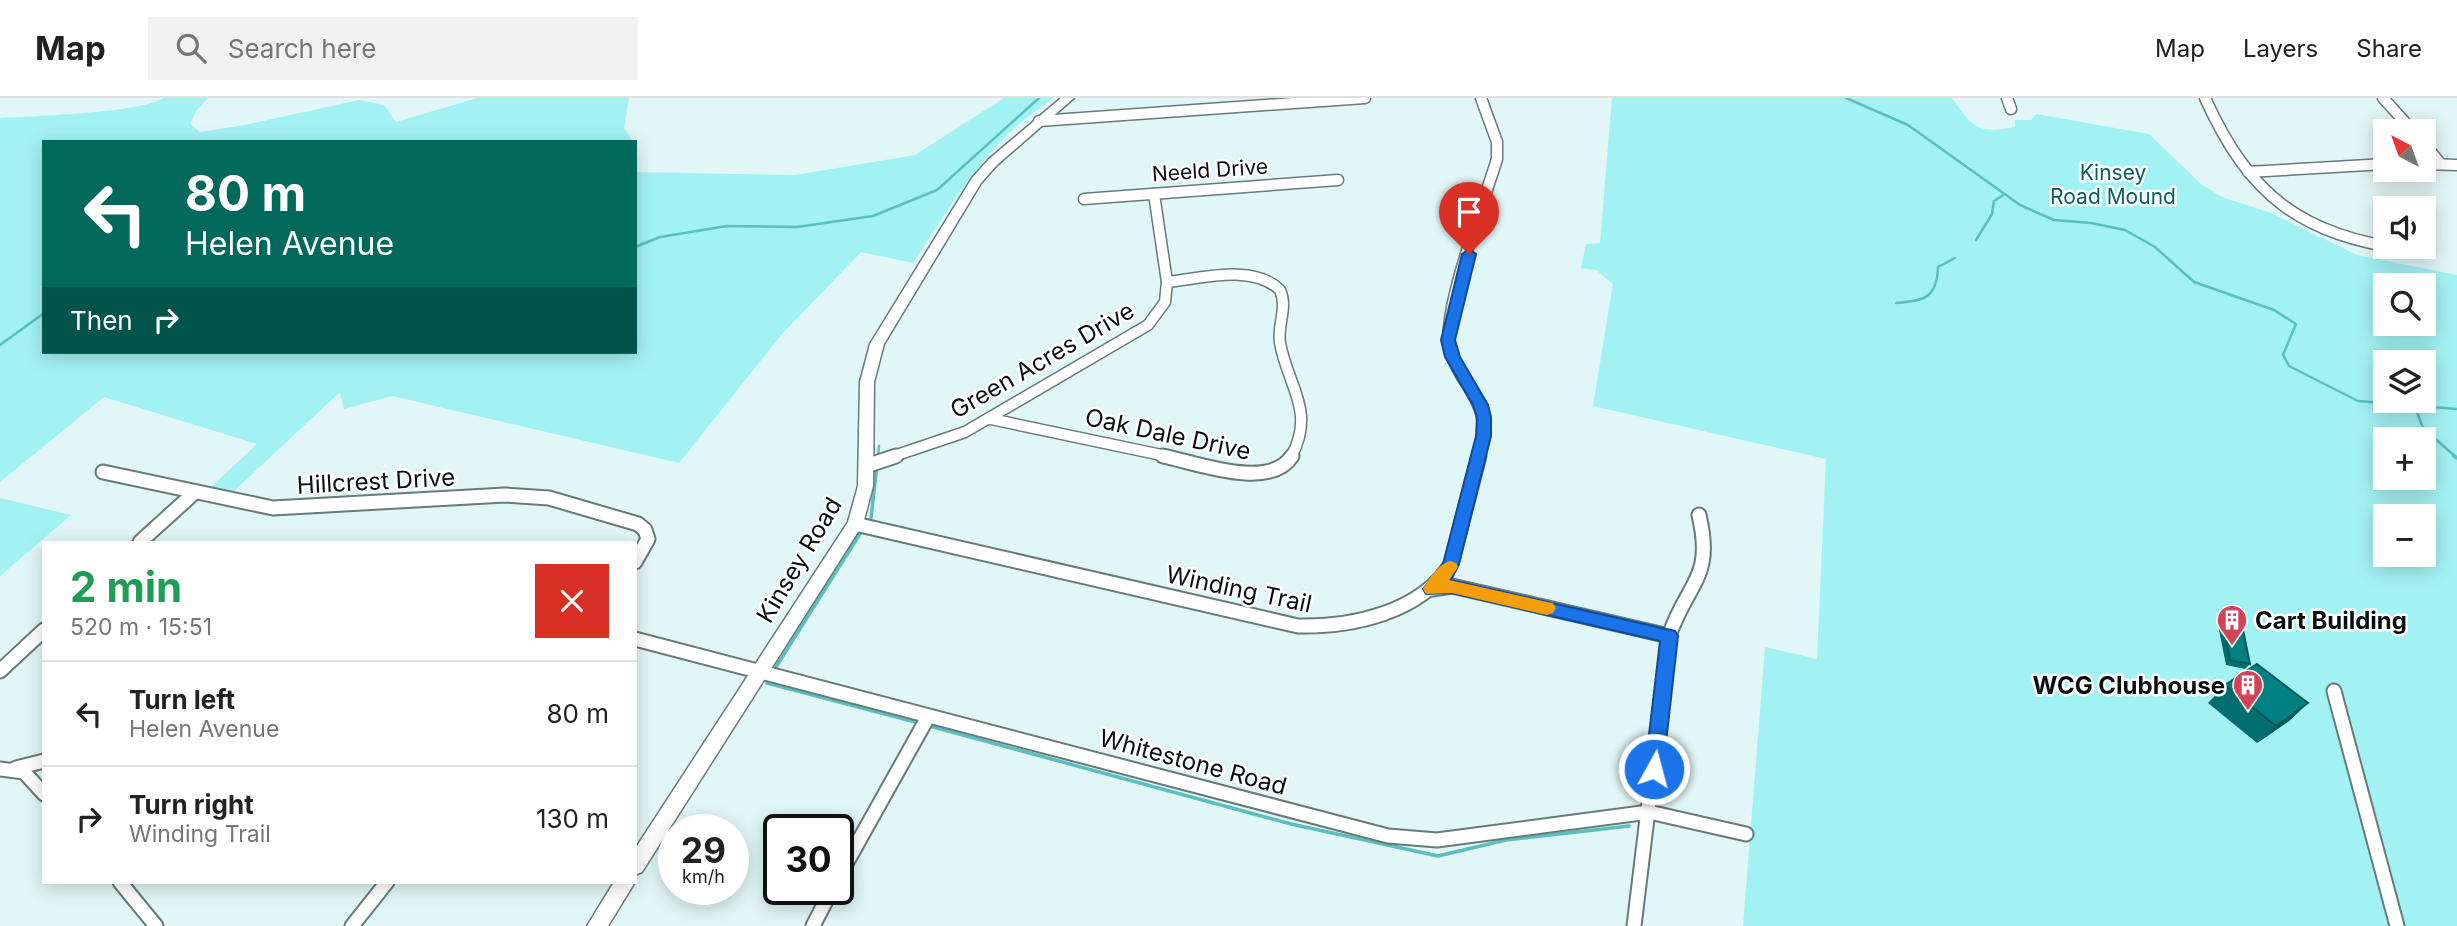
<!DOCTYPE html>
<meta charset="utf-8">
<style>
body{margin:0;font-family:Inter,sans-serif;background:#f2f2f2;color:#222;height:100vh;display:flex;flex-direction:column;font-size:26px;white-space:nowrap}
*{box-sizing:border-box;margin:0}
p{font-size:23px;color:#767676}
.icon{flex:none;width:38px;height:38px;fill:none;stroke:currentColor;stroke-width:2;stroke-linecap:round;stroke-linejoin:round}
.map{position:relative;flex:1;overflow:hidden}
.panel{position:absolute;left:42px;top:443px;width:595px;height:343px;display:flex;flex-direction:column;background:#fff;border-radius:0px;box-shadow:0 4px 18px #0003}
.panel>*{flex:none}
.hud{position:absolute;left:42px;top:42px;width:595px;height:214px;border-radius:0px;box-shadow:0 4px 18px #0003;background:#00695c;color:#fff;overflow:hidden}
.needle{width:46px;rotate:319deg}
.tools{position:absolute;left:2373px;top:21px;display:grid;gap:14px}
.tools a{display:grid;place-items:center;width:63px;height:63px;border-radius:0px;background:#fff;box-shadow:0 4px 18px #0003;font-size:35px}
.speed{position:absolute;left:658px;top:716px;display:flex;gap:14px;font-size:35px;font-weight:700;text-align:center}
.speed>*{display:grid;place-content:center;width:91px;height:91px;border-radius:50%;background:#fff;box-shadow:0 4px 18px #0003;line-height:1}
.speed small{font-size:18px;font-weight:400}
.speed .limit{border:4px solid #111;border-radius:10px;background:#fff;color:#111}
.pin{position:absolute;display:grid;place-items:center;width:60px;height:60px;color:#fff;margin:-72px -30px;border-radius:50% 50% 50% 0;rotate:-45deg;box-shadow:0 0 7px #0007}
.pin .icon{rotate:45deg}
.me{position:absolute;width:77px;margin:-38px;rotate:7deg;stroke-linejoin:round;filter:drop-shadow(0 0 5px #0008)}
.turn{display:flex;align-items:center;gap:24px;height:147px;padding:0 28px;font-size:32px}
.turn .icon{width:91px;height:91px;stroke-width:2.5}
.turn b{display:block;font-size:49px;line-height:60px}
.then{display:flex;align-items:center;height:66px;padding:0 28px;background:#0003;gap:14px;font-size:26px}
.round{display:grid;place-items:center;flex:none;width:74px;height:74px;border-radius:0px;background:#f2f2f2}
.headline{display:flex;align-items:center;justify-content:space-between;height:119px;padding:0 28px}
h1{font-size:42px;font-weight:700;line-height:52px;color:#1e9e55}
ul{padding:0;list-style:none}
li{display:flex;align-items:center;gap:21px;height:105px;padding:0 28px;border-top:2px solid #e0e0e0}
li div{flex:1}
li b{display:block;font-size:26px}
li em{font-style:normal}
header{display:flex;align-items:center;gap:42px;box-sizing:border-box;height:98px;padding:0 35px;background:#fff;border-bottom:2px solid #e0e0e0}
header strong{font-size:33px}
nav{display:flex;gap:38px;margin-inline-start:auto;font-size:24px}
.search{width:490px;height:63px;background:#f2f2f2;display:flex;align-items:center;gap:18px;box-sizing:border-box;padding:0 24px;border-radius:0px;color:#767676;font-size:26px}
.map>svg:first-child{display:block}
</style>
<header>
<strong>Map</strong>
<div class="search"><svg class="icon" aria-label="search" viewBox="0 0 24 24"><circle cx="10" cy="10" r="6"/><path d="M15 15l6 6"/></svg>Search here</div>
<nav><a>Map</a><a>Layers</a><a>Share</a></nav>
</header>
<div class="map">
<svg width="2457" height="828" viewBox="0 0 2457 828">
<rect width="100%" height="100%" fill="#e1f6f6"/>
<g fill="#a3f2f3" fill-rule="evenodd">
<path d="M164 0H208L197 12 190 26 200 34 245 27 359 2 384 7 396 24 477 0H629L624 30 633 44H44V254H635V74L795 77 915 57 1004 0H1053C1039 11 1023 22 1010 34 971 73 943 118 913 165L861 154 782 236 679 365 392 298 344 311 340 294 233 394 211 389 257 346 104 299 0 384V20C34 18 139 15 164 0Z"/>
<path d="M1612 0H1952C1973 30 1978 36 2015 29V22H2031L2036 16 2149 36 2201 86 2222 99 2271 115 2357 157 2457 177V828H1743L1765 549 1817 561 1826 361 1593 308 1613 186 1596 172 1581 170 1586 146 1600 145ZM2385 187H2424V226H2385ZM2385 264H2424V303H2385ZM2385 341H2424V380H2385ZM2385 418H2424V457H2385Z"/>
<path d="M0 400 71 417 0 478Z"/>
</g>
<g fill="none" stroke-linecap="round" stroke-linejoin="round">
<g stroke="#5bbebf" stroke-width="2.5">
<path d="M1846 0 1908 27 2020 107 2054 122 2091 125 2125 132 2155 149 2194 184 2274 212 2296 226 2283 257 2289 268 2358 303 2457 311"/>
<path d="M1976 142 1992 116 1994 103 2005 96"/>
<path d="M635 149 660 139 727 128 797 129 873 118 937 92 1039 0"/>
<path d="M1896 205C1924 203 1937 200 1938 169L1955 160"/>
<path d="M0 247 44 215"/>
<path d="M2415 309 2423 330 2456 359"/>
<path d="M878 359 879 348"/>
</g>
<g stroke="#5bbebf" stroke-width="3.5">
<path d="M2454 358 2457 360"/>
<path d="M868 425 871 420 877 367"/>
<path d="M774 572 863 431"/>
<path d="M771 579 767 585 919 625"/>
<path d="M926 627 1291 726 1438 758 1506 742 1629 728"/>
</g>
<g stroke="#687a7a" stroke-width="13">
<g id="minor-far1">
<path d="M2007 0 2011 11"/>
<path d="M2205 0C2250 99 2301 137 2409 152"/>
<path d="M2383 0 2413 33"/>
<path d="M1039 23 1365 0"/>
<path d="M2424 46 2441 66"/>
<path d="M2424 66 2457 67"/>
<path d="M2248 74 2385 66"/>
<path d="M1084 101 1338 82"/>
<path d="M1167 184C1200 181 1253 165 1280 192 1288 210 1277 227 1280 245 1288 289 1316 313 1291 359"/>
<path d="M991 321 1171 359"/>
<path d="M891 359 965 334 1148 227 1165 204 1167 184 1154 96"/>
<path d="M1479 359C1488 323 1482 309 1462 279 1457 270 1451 260 1449 249 1443 209 1484 104 1497 61V44L1481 0"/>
</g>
</g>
<g stroke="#687a7a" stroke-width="17">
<g id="minor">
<path d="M1163 358C1197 365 1270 393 1292 358"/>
<path d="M869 367 896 358"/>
<path d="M103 374 273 410 505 397 549 400 638 426 645 432 648 441 635 464"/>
<path d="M855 426 1298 528C1352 529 1420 515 1451 466L1479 358"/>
<path d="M140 444 194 395"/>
<path d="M1432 491 1452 488 1669 538 1634 828"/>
<path d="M1669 538C1688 483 1714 481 1699 417"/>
<path d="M635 541 1388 738 1437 742 1649 714 1746 736"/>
<path d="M0 573 44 532"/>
<path d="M2334 593 2397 828"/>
<path d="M16 670 44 663"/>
<path d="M0 671 24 674 44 696"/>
<path d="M838 780 928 619"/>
<path d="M120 784 156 828"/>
<path d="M352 828 387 784"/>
<path d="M813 828 832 791"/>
</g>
</g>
<g stroke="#687a7a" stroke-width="3">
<g id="tertiary">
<path d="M1061 0H1074L997 67 981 85 884 246 874 284 873 388 863 426 642 774 635 777V751L848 424 858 388 860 284 870 246 972 80 989 61Z"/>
<path d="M614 784H635L608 828H587Z"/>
</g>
</g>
<use href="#minor-far1" stroke="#fff" stroke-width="10"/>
<use href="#minor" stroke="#fff" stroke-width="13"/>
<use href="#tertiary" fill="#fff" fill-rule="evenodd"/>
</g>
<g fill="#006e6f">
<path d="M2223 523 2250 566 2245 571 2226 567 2218 527Z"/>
<path d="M2225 587 2308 605 2289 623 2257 645 2208 605Z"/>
</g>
<path fill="#005a5a" d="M2308 605 2289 623 2257 645 2276 628Z"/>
<g fill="#008081" stroke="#005a5a" stroke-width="2">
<path d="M2223 523 2242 527 2250 566 2230 562Z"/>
<path d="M2257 566 2308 605 2276 628 2225 587Z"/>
</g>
<path fill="#1a73e8" stroke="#114b97" stroke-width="2" d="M1469 151 1476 156 1455 242 1460 259 1488 307 1491 319V338L1459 466 1451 482 1675 533 1678 538 1663 671 1661 677 1654 679 1648 677 1645 671 1660 543 1452 495 1426 496 1423 491 1443 466 1476 338 1477 319 1473 307 1445 259 1441 242 1462 156Z"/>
<path fill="#f59e0b" d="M1450 463 1456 465 1458 469 1449 482 1547 504 1553 505 1556 510 1553 515 1547 517 1452 495 1426 496 1423 491C1429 481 1439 466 1450 463Z"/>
<defs>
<g id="building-pin" transform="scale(1.575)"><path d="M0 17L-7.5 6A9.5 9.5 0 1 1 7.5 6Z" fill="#d34357" stroke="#fff"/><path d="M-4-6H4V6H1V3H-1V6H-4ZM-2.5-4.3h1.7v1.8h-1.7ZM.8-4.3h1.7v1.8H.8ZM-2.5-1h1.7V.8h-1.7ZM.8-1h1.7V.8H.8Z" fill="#fff"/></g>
</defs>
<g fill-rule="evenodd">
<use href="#building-pin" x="2232" y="522"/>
<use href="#building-pin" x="2248" y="587"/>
</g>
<g text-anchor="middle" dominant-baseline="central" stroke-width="5" stroke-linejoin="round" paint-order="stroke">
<g font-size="21" fill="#080e0f" stroke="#fff">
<text transform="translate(1210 72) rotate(-4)">Neeld Drive</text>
</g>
<g font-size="21" fill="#065f60" stroke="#fff">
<text x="2113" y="74">Kinsey<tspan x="2113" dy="24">Road Mound</tspan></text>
</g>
<g font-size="24" fill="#080e0f" stroke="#fff">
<text transform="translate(1042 262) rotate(-30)">Green Acres Drive</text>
<text transform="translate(1168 336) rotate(12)">Oak Dale Drive</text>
<text transform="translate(376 383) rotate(-3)">Hillcrest Drive</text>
<text transform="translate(799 462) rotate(-59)">Kinsey Road</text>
<text transform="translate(1239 491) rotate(12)">Winding Trail</text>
<text transform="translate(1193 664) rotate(15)">Whitestone Road</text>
</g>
<g font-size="24" font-weight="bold" fill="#080e0f" stroke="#fff" text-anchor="start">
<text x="2255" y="522">Cart Building</text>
<text x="2225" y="587" text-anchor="end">WCG Clubhouse</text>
</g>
</g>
</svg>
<div class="tools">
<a><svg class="needle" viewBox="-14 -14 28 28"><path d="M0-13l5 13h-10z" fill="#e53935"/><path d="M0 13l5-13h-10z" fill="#767676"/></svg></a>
<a><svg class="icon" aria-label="sound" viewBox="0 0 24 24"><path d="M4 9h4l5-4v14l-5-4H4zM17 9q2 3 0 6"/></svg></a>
<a><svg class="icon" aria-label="search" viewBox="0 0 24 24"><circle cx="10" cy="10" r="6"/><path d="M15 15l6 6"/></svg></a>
<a><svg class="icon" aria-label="layers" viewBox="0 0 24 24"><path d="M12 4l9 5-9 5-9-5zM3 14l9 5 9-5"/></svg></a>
<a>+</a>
<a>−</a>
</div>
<div class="speed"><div>29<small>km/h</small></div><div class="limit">30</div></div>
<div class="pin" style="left:1469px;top:156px;background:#d93025"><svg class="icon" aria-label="arrive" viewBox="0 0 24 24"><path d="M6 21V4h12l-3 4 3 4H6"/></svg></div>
<svg class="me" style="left:1654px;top:671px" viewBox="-20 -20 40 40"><circle r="17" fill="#1a73e8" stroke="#fff" stroke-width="3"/><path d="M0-11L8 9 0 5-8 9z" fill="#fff"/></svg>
<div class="hud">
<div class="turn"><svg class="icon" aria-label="left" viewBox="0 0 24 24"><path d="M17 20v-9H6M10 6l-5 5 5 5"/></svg><div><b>80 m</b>Helen Avenue</div></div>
<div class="then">Then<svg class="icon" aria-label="right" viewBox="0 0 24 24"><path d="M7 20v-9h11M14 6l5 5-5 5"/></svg></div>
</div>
<section class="panel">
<div class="headline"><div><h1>2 min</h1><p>520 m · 15:51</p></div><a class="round" style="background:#d93025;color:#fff"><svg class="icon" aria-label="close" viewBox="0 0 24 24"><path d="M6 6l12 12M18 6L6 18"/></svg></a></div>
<ul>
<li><svg class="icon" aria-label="left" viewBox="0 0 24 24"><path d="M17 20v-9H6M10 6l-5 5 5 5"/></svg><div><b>Turn left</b><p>Helen Avenue</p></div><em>80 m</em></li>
<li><svg class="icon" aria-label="right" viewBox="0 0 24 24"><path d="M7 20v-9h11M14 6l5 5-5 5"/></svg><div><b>Turn right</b><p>Winding Trail</p></div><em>130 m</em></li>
</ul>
</section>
</div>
